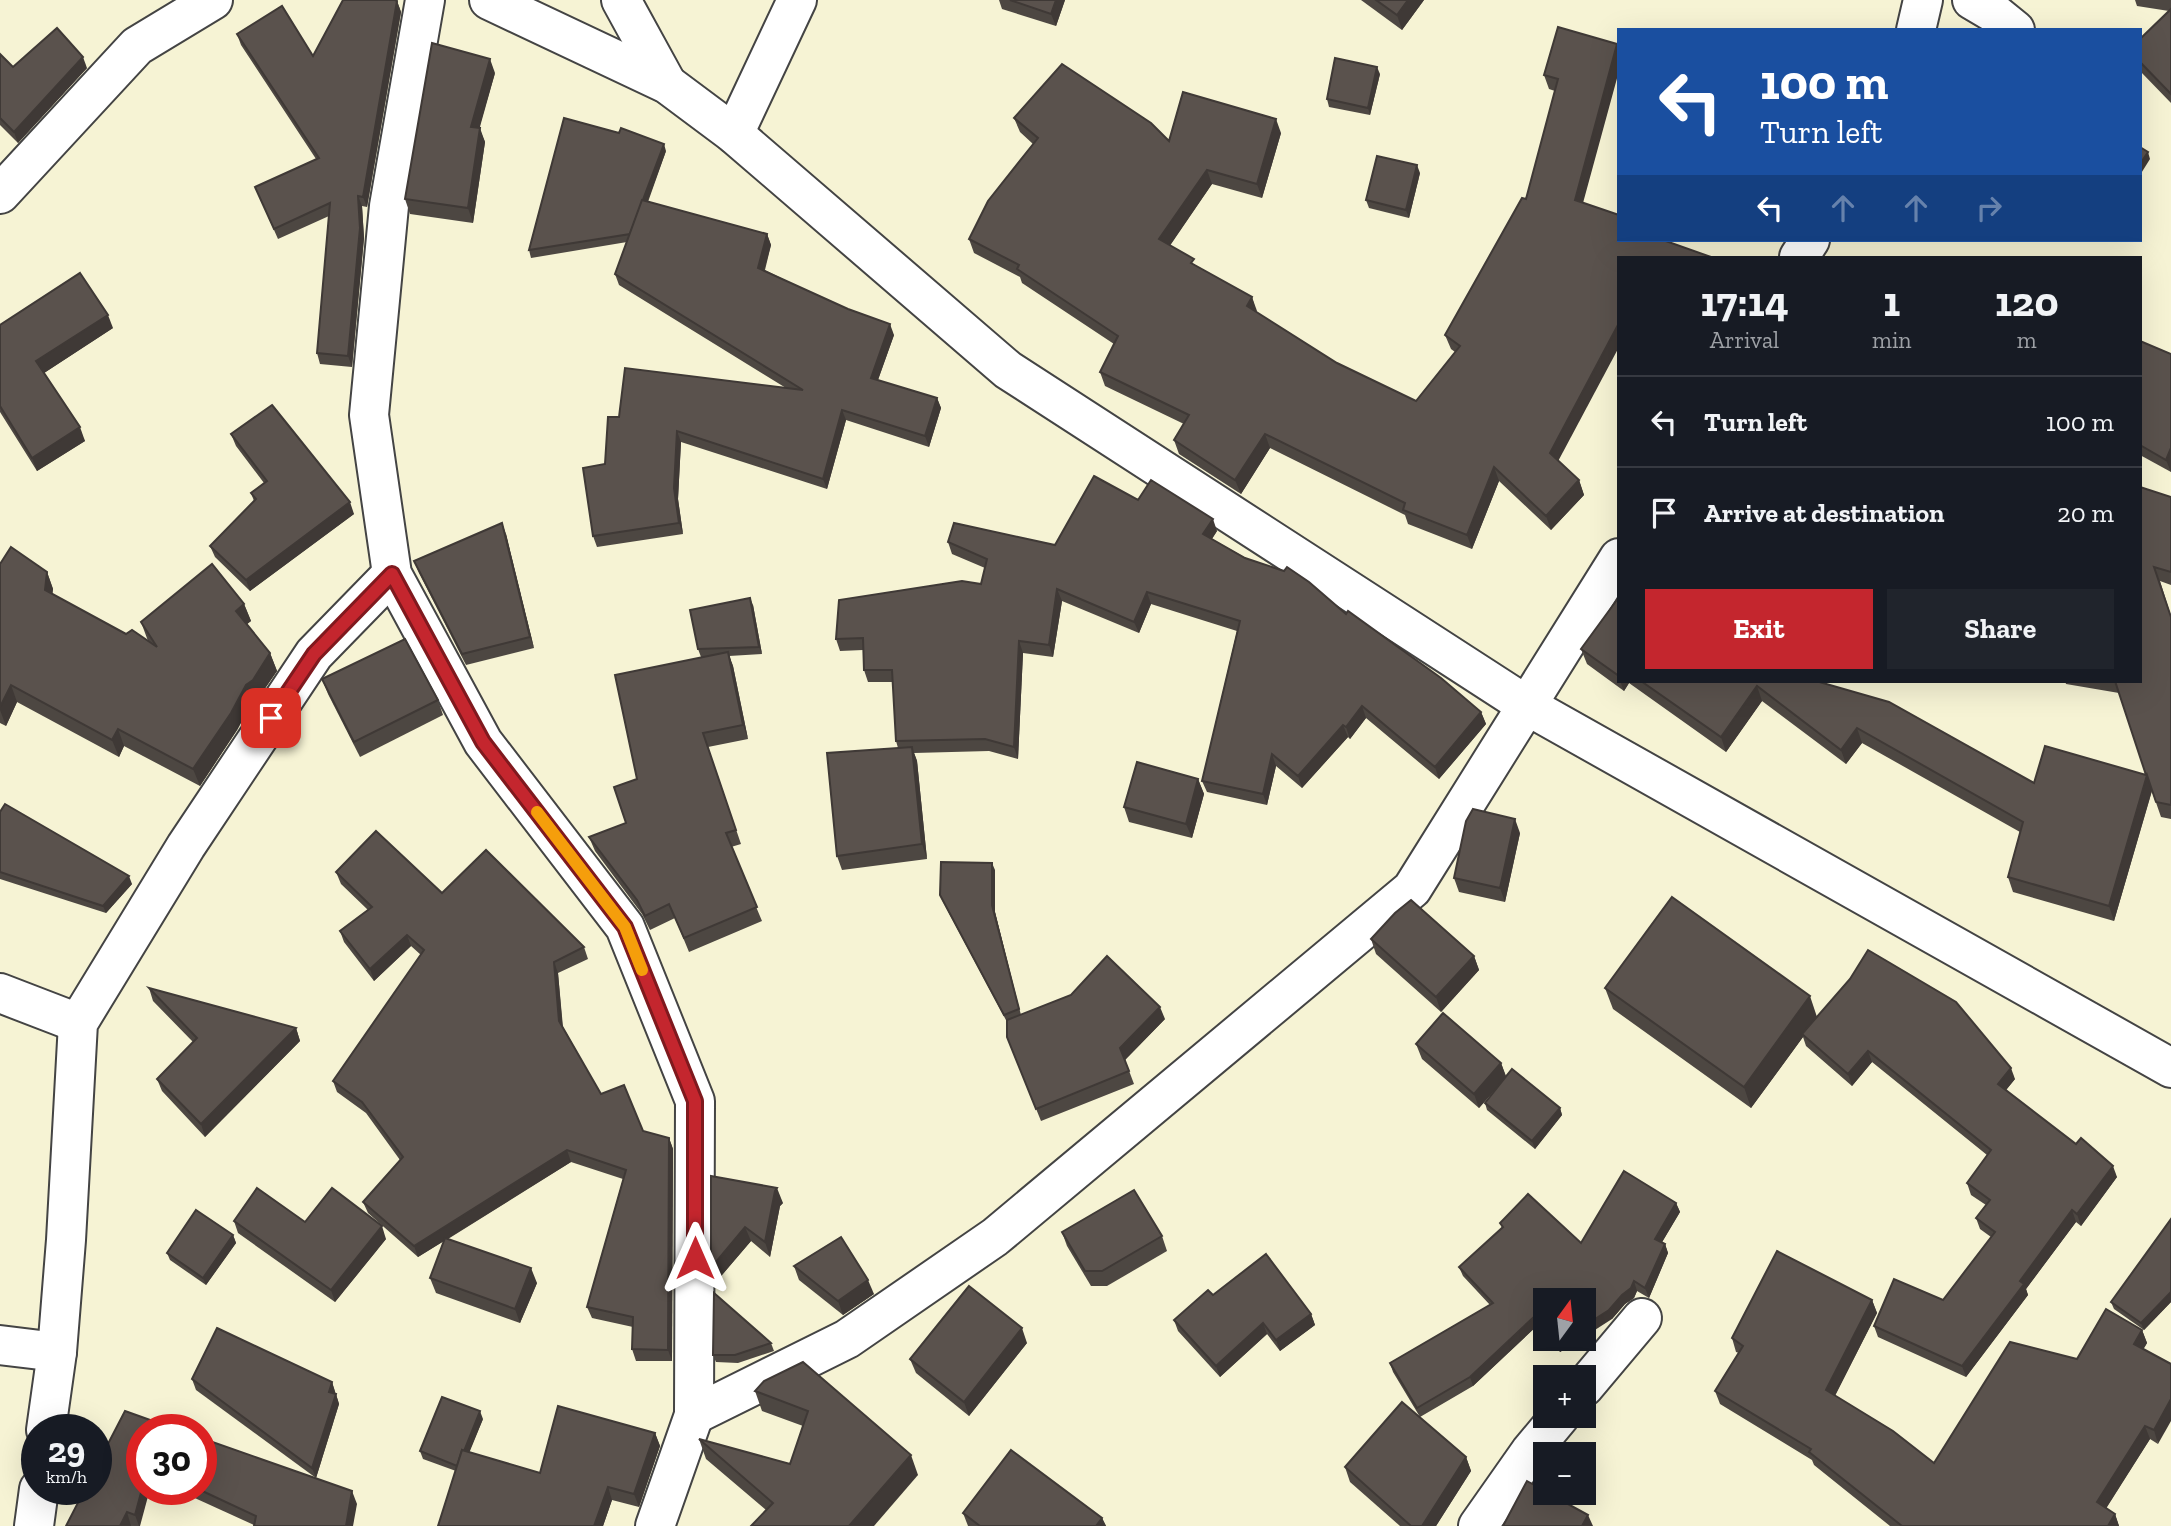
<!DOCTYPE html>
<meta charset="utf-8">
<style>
body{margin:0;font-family:"Zilla Slab",serif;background:#20242c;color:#f1f3f6;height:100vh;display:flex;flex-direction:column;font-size:26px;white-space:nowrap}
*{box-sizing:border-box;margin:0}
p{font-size:23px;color:#9ea1a6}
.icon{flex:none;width:38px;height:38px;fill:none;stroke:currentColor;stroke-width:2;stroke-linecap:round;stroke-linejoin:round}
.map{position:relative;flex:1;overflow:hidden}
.details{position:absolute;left:1617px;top:256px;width:525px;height:427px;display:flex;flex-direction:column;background:#171b24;border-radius:0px;box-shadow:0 7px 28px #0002}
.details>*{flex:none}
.banner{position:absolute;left:1617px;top:28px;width:525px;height:214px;border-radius:0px;box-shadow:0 7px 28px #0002;background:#1a4fa0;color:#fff;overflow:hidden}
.needle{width:46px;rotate:15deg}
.fabs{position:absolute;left:1533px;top:1288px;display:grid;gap:14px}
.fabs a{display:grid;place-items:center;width:63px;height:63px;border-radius:0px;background:#171b24;box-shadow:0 7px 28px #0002;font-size:35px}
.speed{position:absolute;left:21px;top:1414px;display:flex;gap:14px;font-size:35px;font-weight:700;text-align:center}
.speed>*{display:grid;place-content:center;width:91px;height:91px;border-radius:50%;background:#171b24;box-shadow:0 7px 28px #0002;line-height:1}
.speed small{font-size:18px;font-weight:400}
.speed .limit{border:10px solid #d22;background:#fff;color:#111}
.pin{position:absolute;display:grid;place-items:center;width:60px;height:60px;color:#fff;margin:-30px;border-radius:14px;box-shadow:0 4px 10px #0006}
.me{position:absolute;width:77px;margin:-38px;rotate:0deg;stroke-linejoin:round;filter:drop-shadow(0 0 5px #0008)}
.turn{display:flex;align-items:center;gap:24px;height:147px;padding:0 28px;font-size:32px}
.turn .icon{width:91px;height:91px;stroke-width:2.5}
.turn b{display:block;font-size:49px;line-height:60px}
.lanes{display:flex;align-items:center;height:66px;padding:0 28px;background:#0003;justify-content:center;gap:35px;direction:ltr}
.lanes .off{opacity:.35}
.eta{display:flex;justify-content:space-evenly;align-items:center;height:119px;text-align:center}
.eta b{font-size:42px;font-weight:700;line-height:49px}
.primary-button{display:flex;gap:14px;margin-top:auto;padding:14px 28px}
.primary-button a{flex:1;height:80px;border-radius:0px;background:#c4262e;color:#fff;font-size:28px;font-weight:700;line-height:80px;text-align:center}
.primary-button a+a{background:#20242c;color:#f1f3f6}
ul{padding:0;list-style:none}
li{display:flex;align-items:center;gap:21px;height:91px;padding:0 28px;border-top:2px solid #363941}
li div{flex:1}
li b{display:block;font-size:26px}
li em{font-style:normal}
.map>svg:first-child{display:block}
</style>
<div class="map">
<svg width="2171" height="1526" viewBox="0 0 2171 1526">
<rect width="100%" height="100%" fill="#fffdf5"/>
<path fill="#f6f3d4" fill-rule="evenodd" d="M0 0H2171V1526H0ZM1619 30H2140V240H1619ZM1619 257H2140V681H1619ZM1545 1300H1584V1339H1545ZM1545 1377H1584V1416H1545ZM37 1430H96V1489H37ZM142 1430H201V1489H142ZM1545 1454H1584V1493H1545Z"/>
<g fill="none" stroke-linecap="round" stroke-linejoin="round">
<g stroke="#444" stroke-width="42">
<g id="minor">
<path d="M425 0 389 206 369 415 392 574 483 742 625 927 695 1101 694 1415 655 1526"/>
<path d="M489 0 667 84 734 134 1008 370 1526 705 2171 1068"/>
<path d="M621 0 667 84"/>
<path d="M1972 0 1994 13 2015 30"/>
<path d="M1916 30 1923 0"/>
<path d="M734 134 797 0"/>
<path d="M0 194 137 46 213 0"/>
<path d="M1799 257 1810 240"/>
<path d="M0 993 78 1023"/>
<path d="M0 1345 57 1352"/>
<path d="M1584 1387 1642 1318"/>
<path d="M694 1415 847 1339 995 1237 1412 889 1619 558"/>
<path d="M46 1430 57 1352 66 1240 78 1023 186 846 314 654 392 574"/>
<path d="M34 1526 39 1489"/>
<path d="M1478 1526 1530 1452 1560 1416"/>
</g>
</g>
<use href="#minor" stroke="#fff" stroke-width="38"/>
</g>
<g fill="#4d4742">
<path d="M999 0H1065L1056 26 1002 9Z"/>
<path d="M1361 0H1424L1402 30Z"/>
<path d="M2135 0H2171V103L2140 71V39L2169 11 2137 6Z"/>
<path d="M397 1 401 12 367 207 362 206 364 238 352 367 320 364 317 353 329 216 278 239 255 187 316 159 241 45 237 34 313 56Z"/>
<path d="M1558 27 1583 203 1619 257 1558 461 1579 480 1584 495 1551 530 1499 481 1472 549 1408 524 1405 515 1270 448 1241 494 1179 454 1174 440 1184 424 1105 386 1100 372 1114 344 1022 283 1020 277 974 253 969 239 1033 144 1020 132 1014 118 1169 141 1281 133 1262 198 1212 184 1170 245 1196 266 1252 297 1256 312 1337 363 1416 401 1455 352 1451 349 1445 335 1526 199 1555 91 1549 89 1544 75Z"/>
<path d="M0 54 13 67 87 68 18 143 0 125Z"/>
<path d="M495 73 479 128 485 142 473 223 410 214 405 199Z"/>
<path d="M1380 74 1370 115 1329 107 1327 99Z"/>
<path d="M666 151 648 202 767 234 771 245 765 270 894 335 878 380 937 398 941 408 929 447 846 420 827 489 681 442 678 499 683 534 597 547 593 536 605 464 619 417 786 388 619 285 615 274 627 242 531 258 529 250Z"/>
<path d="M1420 173 1409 218 1369 208 1366 200Z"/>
<path d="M0 325 113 328 44 373 85 441 37 471 0 412Z"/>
<path d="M2140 341 2171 354V472L2140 455Z"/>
<path d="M231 434 354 514 250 591 215 557 210 546 254 501 251 493 264 483 236 446Z"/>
<path d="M2140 487 2171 497V585L2160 581 2171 616V819L2161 817 2152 791 2114 921 2013 892 2008 877 2020 832 1862 743 1846 764 1762 701 1726 752 1629 683 1624 691 1587 664 1581 649 1619 597V681H1816L2034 783 2146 775 2119 693 2066 684 2065 681H2140Z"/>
<path d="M1138 500 1217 531 1212 539 1346 614 1481 712 1486 724 1439 779 1366 718 1350 739 1348 737 1302 788 1276 766 1267 805 1207 792 1202 781 1237 631 1151 604 1139 633 1062 601 1053 657 1023 653 1018 759 989 751 914 753 917 761 927 859 842 870 837 856 898 748 896 741 893 682H868L864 670 863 650 840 651 836 639 981 584 985 568 952 554 948 542 1055 545Z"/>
<path d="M506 534 534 648 466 665 419 573 414 561Z"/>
<path d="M0 564 47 572 53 589 52 594 126 634 148 641 141 622 244 604 251 621 247 624 270 653 277 671 259 697 252 702 237 730 200 786 124 746 119 757 17 702 6 726 0 723Z"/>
<path d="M753 605 762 654 729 656 733 666 748 739 708 747 741 844 731 847 762 921 689 952 675 918 650 930 642 914 595 851 589 837 626 823 637 779 704 657H701L698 649Z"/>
<path d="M322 679 438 700 443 715 360 757 328 694Z"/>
<path d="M1198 779 1204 794 1192 838 1129 822 1124 807Z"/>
<path d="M0 812 132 884 106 913 0 879Z"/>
<path d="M1520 833 1505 902 1459 892 1454 878Z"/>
<path d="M995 870V912L1021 1015 1165 1019 1125 1060 1134 1084 1041 1121 1007 1037V1022L943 902 940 895Z"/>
<path d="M336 872 442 893 584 947 588 959 558 973 563 1027 601 1094 643 1131 669 1138 673 1149 672 1361H636L632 1349 633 1327 592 1318 587 1307 623 1179 571 1162 448 1239 537 1283 520 1323 436 1293 430 1278 444 1241 418 1257 368 1213 363 1202 400 1160 366 1113 337 1092 333 1081 421 955 411 946 374 981 344 942 340 931 368 910 341 884Z"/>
<path d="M1371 939 1474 956 1479 970 1441 1012 1376 954Z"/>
<path d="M149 988 296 1028 300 1041 205 1137 162 1091 157 1079 193 1042 153 1001Z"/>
<path d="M1605 988 1817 1017 2015 1079 2006 1090 2117 1177 2081 1226 2076 1222 2026 1289 2028 1295 1966 1377 1878 1337 1874 1326 1943 1300 1991 1237 1980 1229 1976 1218 1986 1205 1971 1195 1967 1183 1987 1155 1872 1062 1852 1086 1806 1046 1803 1037 1751 1108 1613 1009Z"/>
<path d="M1416 1044 1501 1063 1506 1076 1560 1108 1562 1115 1535 1149 1487 1110 1485 1103 1496 1089 1479 1108 1422 1059Z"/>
<path d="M711 1176 783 1203 780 1206 770 1257 751 1241 716 1282 711 1268Z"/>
<path d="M1676 1203 1680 1212 1662 1242 1665 1244 1668 1253 1649 1298 1637 1291 1634 1298 1625 1304 1612 1319 1545 1300V1330L1540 1323 1473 1386 1420 1417 1393 1372 1390 1363 1490 1305 1463 1276 1459 1267 1502 1228 1500 1223 1581 1243Z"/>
<path d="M2171 1219V1302L2144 1330 2114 1309 2111 1302Z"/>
<path d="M234 1221 305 1222 386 1239 335 1302 238 1233Z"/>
<path d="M1062 1232 1162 1236 1167 1251 1107 1286H1091L1067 1246Z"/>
<path d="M233 1235 236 1243 206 1285 170 1260 167 1253Z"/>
<path d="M794 1266 874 1294 843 1315 799 1280Z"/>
<path d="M1213 1295 1311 1314 1315 1325 1280 1351 1267 1334 1220 1377 1178 1331 1174 1320Z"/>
<path d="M1872 1300 1877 1313 1835 1396 1934 1463 2077 1359 2142 1330 2147 1343 2143 1349 2158 1444 2150 1439 2106 1508 2115 1514 2119 1526H1890L1814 1465 1812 1460 1720 1404 1715 1391 1739 1353 1736 1352 1732 1338Z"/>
<path d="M1551 1339H1582L1560 1352Z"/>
<path d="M771 1343 774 1351 738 1363 716 1362 713 1355Z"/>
<path d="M1027 1343 969 1416 916 1373 910 1359Z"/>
<path d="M192 1379 332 1382 339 1404 316 1478 196 1390Z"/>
<path d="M764 1381 918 1475 766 1510 706 1459 699 1439 790 1464 803 1426 762 1411 755 1391Z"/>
<path d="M483 1419 469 1452 540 1473 655 1433 660 1446 639 1507 612 1500 603 1526H438L456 1471 423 1459 420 1451Z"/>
<path d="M142 1430 140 1526H66Z"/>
<path d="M1466 1457 1471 1471 1436 1526H1400L1350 1482 1345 1467Z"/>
<path d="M175 1489H201L357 1504 254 1525Z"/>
<path d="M963 1513 1102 1518 1106 1526H968Z"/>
</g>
<g fill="#3f3936">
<path d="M1056 0H1065L1056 26 1051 14Z"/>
<path d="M1408 0H1424L1402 30 1397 15Z"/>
<path d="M397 1 401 12 367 207 363 197Z"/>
<path d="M1617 44 1619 49V71L1580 214 1575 200Z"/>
<path d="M83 57 87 68 18 143 14 132Z"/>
<path d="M490 59 495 73 476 141 471 127Z"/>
<path d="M1377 67 1380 74 1370 115 1368 108Z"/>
<path d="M1276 119 1281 133 1262 198 1257 184Z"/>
<path d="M480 128 485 142 473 223 468 208Z"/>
<path d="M664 144 666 151 633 241 631 234Z"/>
<path d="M2148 152 2150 159 2140 175V164Z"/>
<path d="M1417 165 1420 173 1409 218 1406 210Z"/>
<path d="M1207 170 1212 184 1165 253 1159 239Z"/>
<path d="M358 196 362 206 364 238 352 367 348 356Z"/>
<path d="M767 234 771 245 762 278 758 268Z"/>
<path d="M1252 297 1257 311 1252 320 1247 306Z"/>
<path d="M108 315 113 328 41 375 36 361Z"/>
<path d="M1619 323V347L1555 467 1550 453Z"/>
<path d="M890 324 894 335 875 388 871 378Z"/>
<path d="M937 398 941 408 929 447 925 436Z"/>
<path d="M842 410 846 420 827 489 823 479Z"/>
<path d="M80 427 85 441 37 471 32 458Z"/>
<path d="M677 431 681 442 678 499 683 534 679 523 674 488Z"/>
<path d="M1265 434 1270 448 1241 494 1235 480Z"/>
<path d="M2171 448V472L2166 460Z"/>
<path d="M1494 467 1499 481 1472 549 1467 535Z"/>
<path d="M1579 480 1584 495 1551 530 1546 516Z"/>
<path d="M350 502 354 514 250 591 246 580Z"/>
<path d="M1213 519 1217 531 1207 546 1203 534Z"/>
<path d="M502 523 506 534 534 648 530 637Z"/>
<path d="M47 572 53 589 51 607 45 590Z"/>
<path d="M1057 589 1062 601 1053 657 1049 645Z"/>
<path d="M1147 592 1151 604 1139 633 1134 622Z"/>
<path d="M750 598 753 605 762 654 759 647Z"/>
<path d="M244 604 251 621 242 628 236 611Z"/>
<path d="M1019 641 1023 653 1018 759 1014 747Z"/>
<path d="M728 652 733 666 748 739 743 725Z"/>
<path d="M270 653 277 671 259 697 252 702 237 730 200 786 193 769 246 685Z"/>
<path d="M1620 681H1628L1629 683 1624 691Z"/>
<path d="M11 685 17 702 6 726 0 710V707Z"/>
<path d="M1757 686 1762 701 1726 752 1721 737Z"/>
<path d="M1362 706 1366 718 1350 739 1346 727Z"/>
<path d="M1481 712 1486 724 1439 779 1435 767Z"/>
<path d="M1343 725 1348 737 1302 788 1298 776Z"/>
<path d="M1857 728 1862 743 1846 764 1841 750Z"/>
<path d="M118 729 124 746 119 757 112 740Z"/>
<path d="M912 747 917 761 927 859 922 844Z"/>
<path d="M1272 754 1276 766 1267 805 1263 794Z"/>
<path d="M2147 775 2152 790 2114 921 2109 906Z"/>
<path d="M1198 779 1204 794 1192 838 1186 824Z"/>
<path d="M1515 819 1520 833 1505 902 1500 888Z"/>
<path d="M992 863 995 870V912L1021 1017 992 905Z"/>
<path d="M129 876 132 884 106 913 103 906Z"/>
<path d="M407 935 411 946 374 981 370 969Z"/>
<path d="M1474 956 1479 970 1441 1012 1436 997Z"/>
<path d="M554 962 558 973 563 1032 559 1021Z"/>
<path d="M1810 996 1817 1017 1802 1034 1803 1037 1751 1108 1744 1087Z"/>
<path d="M1160 1007 1165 1019 1124 1061 1120 1048Z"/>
<path d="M296 1028 300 1041 205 1137 201 1124Z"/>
<path d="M1868 1051 1872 1062 1852 1086 1848 1074Z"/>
<path d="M1501 1063 1506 1077 1479 1108 1474 1094Z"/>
<path d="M2011 1068 2015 1079 2002 1095 1998 1084Z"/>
<path d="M1560 1108 1562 1115 1535 1149 1532 1141Z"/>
<path d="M669 1138 673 1149 672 1361 668 1350Z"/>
<path d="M567 1150 571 1162 418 1257 414 1246Z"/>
<path d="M2113 1166 2117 1177 2081 1226 2077 1214Z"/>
<path d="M777 1188 783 1203 780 1206 770 1257 765 1242 775 1191Z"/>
<path d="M1676 1203 1680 1212 1658 1249 1655 1239Z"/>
<path d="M2072 1210 2076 1222 2026 1289 2028 1295 1966 1377 1962 1366 2020 1281Z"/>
<path d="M382 1226 386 1239 335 1302 331 1290Z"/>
<path d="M745 1227 751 1241 716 1282 711 1268Z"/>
<path d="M233 1235 236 1243 206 1285 203 1278Z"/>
<path d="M1665 1244 1668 1253 1649 1298 1645 1288Z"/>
<path d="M531 1268 537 1283 520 1323 515 1309Z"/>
<path d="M868 1280 874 1294 843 1315 838 1301Z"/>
<path d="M1634 1281 1637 1291 1634 1298 1625 1304 1612 1319 1584 1337V1326Z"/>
<path d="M2171 1292V1302L2144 1330 2141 1323Z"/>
<path d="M1872 1300 1877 1313 1831 1403 1826 1390Z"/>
<path d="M1311 1314 1315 1325 1280 1351 1276 1340Z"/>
<path d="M1537 1314 1540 1323 1473 1386 1470 1377Z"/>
<path d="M1263 1323 1267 1334 1220 1377 1216 1366Z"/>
<path d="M1022 1328 1027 1343 969 1416 964 1402Z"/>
<path d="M2142 1330 2147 1343 2139 1357 2134 1344Z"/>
<path d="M1564 1339H1582L1560 1352 1557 1343Z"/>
<path d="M332 1382 335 1392 332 1402 329 1392Z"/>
<path d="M336 1394 339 1404 316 1478 312 1468Z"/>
<path d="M2171 1399V1421L2158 1444 2154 1430Z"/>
<path d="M480 1411 483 1419 461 1473 458 1466Z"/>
<path d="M2145 1426 2150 1439 2102 1515 2097 1502Z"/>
<path d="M655 1433 660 1446 639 1507 634 1494Z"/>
<path d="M911 1455 918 1475 874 1526H849Z"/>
<path d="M1466 1457 1471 1471 1436 1526H1422Z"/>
<path d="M608 1487 612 1500 603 1526H594Z"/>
<path d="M142 1489H150L140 1526H139L135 1515Z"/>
<path d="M352 1491 357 1504 353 1526H346Z"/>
<path d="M127 1512 131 1526H120Z"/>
<path d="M2115 1514 2119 1526H2108Z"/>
<path d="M1588 1515 1593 1526H1582Z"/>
<path d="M1102 1518 1106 1526H1096Z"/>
</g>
<g fill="#5a524d" stroke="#3f3936" stroke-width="2">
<path d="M343 0H395L397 1 363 197 358 196 360 228 348 356 317 353 330 203 274 229 255 187 319 158 237 34 282 6 313 56Z"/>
<path d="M1010 0H1056L1051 14Z"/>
<path d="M1376 0H1408L1397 15Z"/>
<path d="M2171 9V94L2140 62V39Z"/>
<path d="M1558 27 1617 44 1575 200 1619 215V240H1663L1711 257H1619V323L1550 453 1579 480 1546 516 1494 467 1467 535 1403 510 1405 503 1265 434 1235 480 1174 440 1189 415 1100 372 1118 336 1017 269 1019 265 969 239 988 201 1038 138 1014 118 1062 64 1151 123 1169 141 1183 92 1276 119 1257 184 1207 170 1159 239 1194 259 1191 263 1252 297 1247 306 1337 363 1416 401 1460 346 1445 335 1522 198 1526 199 1558 79 1544 75Z"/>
<path d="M57 28 83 57 14 132 0 118V54L13 67Z"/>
<path d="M432 43 490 59 471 127 480 128 468 208 405 199Z"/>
<path d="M1335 58 1377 67 1368 108 1327 99Z"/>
<path d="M564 118 619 133 621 128 664 144 630 234 529 250Z"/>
<path d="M2140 147 2148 152 2140 164Z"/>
<path d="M1377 156 1417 165 1406 210 1366 200Z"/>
<path d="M642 200 767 234 758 268 848 309 890 324 871 378 937 398 925 436 842 410 823 479 677 431 674 488 679 523 593 536 583 468 605 464 608 417H619L625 368 803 390 615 274Z"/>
<path d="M80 273 108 315 36 361 80 427 32 458 0 406V325Z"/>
<path d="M2140 341 2171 354V448L2166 460 2140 445Z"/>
<path d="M272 405 350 502 246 580 210 546 256 499 251 493 267 481 231 434Z"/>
<path d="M1094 476 1138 500 1151 480 1213 519 1203 534 1245 558 1284 571 1287 567 1309 582 1346 614 1348 611 1441 678 1481 712 1435 767 1362 706 1346 727 1343 725 1298 776 1272 754 1263 794 1202 781 1240 621 1147 592 1134 622 1057 589 1049 645 1019 641 1014 747 985 739 896 741 892 670H864L863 638 836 639 839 600 962 581 981 584 987 559 948 542 954 523 1055 545Z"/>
<path d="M2140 487 2171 497V572L2154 567 2171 617V805L2156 802 2147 775 2109 906 2008 877 2023 822 1857 728 1841 750 1757 686 1721 737 1641 681H1816L1889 702 2034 783 2045 746 2146 775 2115 681H2140Z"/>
<path d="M502 523 530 637 462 654 414 561Z"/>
<path d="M11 547 47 572 45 590 126 634 132 630 157 647 141 622 212 564 244 604 236 611 270 653 253 680 246 685 231 713 193 769 118 729 112 740 11 685 0 707V564Z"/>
<path d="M1619 597V676L1581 649Z"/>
<path d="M750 598 759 647 698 649 690 610Z"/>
<path d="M405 639 438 700 354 742 322 679Z"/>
<path d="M728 652 743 725 703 733 736 830 726 833 757 907 684 938 669 904 645 916 637 900 589 837 626 823 614 787 637 779 615 675Z"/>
<path d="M912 747 922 844 837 856 827 753Z"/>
<path d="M1137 762 1198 779 1186 824 1124 807Z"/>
<path d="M5 804 129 876 103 906 0 872V812Z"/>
<path d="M1473 809 1515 819 1500 888 1454 878 1466 821Z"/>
<path d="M376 831 442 893 486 850 584 947 554 962 559 1021 601 1094 624 1085 643 1131 669 1138 668 1350 632 1349 633 1317 587 1307 626 1170 567 1150 414 1246 363 1202 403 1157 362 1102 333 1081 424 950 407 935 370 969 340 931 372 907 336 872Z"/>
<path d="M941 862 992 863V905L1019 1009 1004 1015 940 895Z"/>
<path d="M1672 897 1810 996 1744 1087 1605 988Z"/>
<path d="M1411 900 1474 956 1436 997 1371 939 1395 913Z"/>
<path d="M1868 950 1956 1002 2011 1068 1998 1084 2076 1144 2081 1138 2113 1166 2077 1214 2072 1210 2020 1281 2024 1284 1962 1366 1874 1326 1894 1279 1943 1300 1995 1232 1976 1218 1990 1200 1967 1183 1991 1150 1868 1051 1848 1074 1802 1034 1850 979Z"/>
<path d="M1107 956 1160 1007 1120 1048 1129 1071 1036 1109 1007 1037V1020L1071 995Z"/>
<path d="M149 988 296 1028 201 1124 157 1079 197 1038Z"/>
<path d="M1443 1013 1501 1063 1474 1094 1416 1044Z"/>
<path d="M1512 1069 1560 1108 1532 1141 1485 1103Z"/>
<path d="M1624 1171 1676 1203 1655 1239 1665 1244 1645 1288 1634 1281 1631 1288 1622 1295 1609 1310 1584 1326V1300H1545V1326L1537 1314 1470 1377 1417 1408 1390 1363 1493 1303 1459 1267 1503 1227 1500 1223 1528 1194 1581 1243Z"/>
<path d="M711 1176 777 1188 775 1191 765 1242 745 1227 711 1268Z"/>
<path d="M257 1188 305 1222 332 1188 382 1226 331 1290 234 1221Z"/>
<path d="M1134 1190 1162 1236 1102 1271H1085L1062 1232Z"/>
<path d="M196 1210 233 1235 203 1278 167 1253Z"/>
<path d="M2171 1219V1292L2141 1323 2111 1302Z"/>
<path d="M841 1237 868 1280 838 1301 794 1266Z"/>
<path d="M445 1238 531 1268 515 1309 430 1278Z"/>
<path d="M1777 1251 1872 1300 1826 1390 1893 1431 1934 1463 2010 1342 2077 1359 2106 1309 2142 1330 2134 1344 2171 1364V1399L2154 1430 2145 1426 2097 1502 2115 1514 2108 1526H1902L1809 1452 1811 1449 1715 1391 1743 1346 1732 1338Z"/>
<path d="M1266 1254 1311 1314 1276 1340 1263 1323 1216 1366 1174 1320 1208 1290 1213 1295Z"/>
<path d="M969 1286 1022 1328 964 1402 910 1359Z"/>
<path d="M714 1293 771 1343 735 1355H713Z"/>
<path d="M217 1328 332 1382 329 1392 336 1394 312 1468 192 1379Z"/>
<path d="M1554 1339H1564L1557 1343Z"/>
<path d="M803 1362 911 1455 849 1526H751L773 1503 699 1439 790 1464 808 1411 755 1391 764 1381Z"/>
<path d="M442 1397 480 1411 464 1451 462 1450 457 1466 420 1451Z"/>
<path d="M1402 1402 1466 1457 1422 1526H1411L1345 1467Z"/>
<path d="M558 1406 655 1433 634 1494 608 1487 594 1526H438L462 1450 540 1473Z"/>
<path d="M125 1411 178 1430H142V1489L135 1515 127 1512 120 1526H66L85 1489H96V1467Z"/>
<path d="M201 1438 352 1491 346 1526H254L256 1516 198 1489H201Z"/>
<path d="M1011 1450 1102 1518 1096 1526H980L963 1513Z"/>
<path d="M1527 1481 1545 1491V1493H1548L1588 1515 1582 1526H1503Z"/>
</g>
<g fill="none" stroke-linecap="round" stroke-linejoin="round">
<g stroke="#7f191e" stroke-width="18">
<path id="route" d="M271 718 314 654 392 574 483 742 625 927 695 1101V1258"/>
</g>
<use href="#route" stroke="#c4262e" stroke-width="12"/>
<path stroke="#f59e0b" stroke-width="12" d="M537 812 625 927 642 970"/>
</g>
</svg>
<div class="fabs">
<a><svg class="needle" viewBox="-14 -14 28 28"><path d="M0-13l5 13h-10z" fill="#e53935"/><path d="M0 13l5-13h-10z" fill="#9ea1a6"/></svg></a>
<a>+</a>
<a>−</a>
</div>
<div class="speed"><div>29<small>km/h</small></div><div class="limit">30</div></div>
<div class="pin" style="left:271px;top:718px;background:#d93025"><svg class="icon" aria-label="arrive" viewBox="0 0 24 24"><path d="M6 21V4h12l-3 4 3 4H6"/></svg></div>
<svg class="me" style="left:695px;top:1258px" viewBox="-20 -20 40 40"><path d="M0-17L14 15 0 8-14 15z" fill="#c4262e" stroke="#fff" stroke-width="4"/></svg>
<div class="banner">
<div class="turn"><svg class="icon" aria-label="left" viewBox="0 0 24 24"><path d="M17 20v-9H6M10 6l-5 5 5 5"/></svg><div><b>100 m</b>Turn left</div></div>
<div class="lanes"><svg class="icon" aria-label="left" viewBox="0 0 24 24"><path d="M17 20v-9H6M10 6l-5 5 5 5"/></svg><svg class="icon off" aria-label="ahead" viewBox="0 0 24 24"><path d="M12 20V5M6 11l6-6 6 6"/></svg><svg class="icon off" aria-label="ahead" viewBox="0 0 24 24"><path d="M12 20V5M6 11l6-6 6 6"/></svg><svg class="icon off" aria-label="right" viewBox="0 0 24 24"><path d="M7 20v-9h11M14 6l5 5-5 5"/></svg></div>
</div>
<section class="details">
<div class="eta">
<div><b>17:14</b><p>Arrival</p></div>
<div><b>1</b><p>min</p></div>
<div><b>120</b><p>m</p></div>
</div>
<ul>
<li><svg class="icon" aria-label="left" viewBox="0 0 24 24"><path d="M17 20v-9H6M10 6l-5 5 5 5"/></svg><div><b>Turn left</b></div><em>100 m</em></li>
<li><svg class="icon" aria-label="arrive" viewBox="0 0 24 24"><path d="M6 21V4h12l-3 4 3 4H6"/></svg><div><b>Arrive at destination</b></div><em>20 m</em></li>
</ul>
<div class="primary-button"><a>Exit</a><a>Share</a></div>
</section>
</div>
